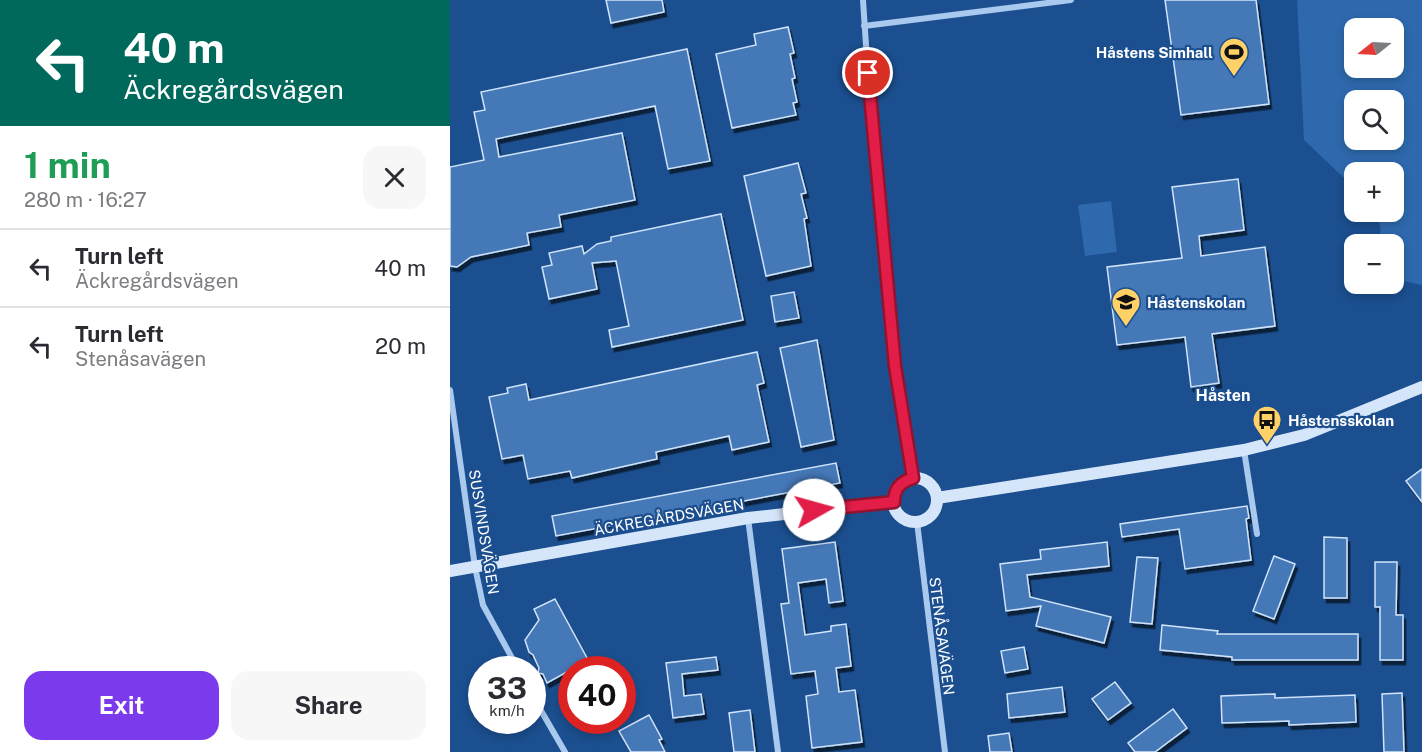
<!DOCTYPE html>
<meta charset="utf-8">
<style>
body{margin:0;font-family:"Public Sans",sans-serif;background:#f7f7f7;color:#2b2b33;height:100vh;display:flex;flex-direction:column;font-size:22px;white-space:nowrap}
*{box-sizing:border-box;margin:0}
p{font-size:20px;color:#7c7c81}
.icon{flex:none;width:33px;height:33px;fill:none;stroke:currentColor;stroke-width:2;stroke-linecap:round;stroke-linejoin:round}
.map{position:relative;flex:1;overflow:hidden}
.panel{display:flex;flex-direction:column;background:#fff;width:450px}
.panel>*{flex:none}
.guide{background:#00695c;color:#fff;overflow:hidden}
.needle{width:39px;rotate:252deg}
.fabs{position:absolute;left:894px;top:18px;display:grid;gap:12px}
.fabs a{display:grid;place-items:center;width:60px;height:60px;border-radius:12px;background:#fff;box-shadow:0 3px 9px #0003;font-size:30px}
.speed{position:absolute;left:18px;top:656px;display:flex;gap:12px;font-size:30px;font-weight:700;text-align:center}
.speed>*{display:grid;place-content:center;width:78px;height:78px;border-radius:50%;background:#fff;box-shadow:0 3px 9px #0003;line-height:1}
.speed small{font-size:15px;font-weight:400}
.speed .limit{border:9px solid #d22;background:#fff;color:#111}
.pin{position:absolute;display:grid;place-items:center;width:51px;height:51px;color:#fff;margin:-26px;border:3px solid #fff;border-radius:50%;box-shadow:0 2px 6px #0007}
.me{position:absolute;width:66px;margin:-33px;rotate:83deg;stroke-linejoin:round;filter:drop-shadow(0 0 4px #0008)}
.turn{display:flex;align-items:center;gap:21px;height:126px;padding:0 24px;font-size:27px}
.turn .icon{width:78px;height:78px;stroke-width:2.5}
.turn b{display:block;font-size:42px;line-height:51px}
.round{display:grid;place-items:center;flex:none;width:63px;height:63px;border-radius:18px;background:#f7f7f7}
.summary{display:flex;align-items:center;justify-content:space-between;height:102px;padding:0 24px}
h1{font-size:36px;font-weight:700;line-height:45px;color:#1e9e55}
.primary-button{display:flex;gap:12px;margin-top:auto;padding:12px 24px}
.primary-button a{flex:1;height:69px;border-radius:18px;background:#7c3aed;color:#fff;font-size:24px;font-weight:700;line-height:69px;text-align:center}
.primary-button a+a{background:#f7f7f7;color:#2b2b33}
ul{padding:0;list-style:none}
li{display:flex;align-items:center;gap:18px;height:78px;padding:0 24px;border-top:2px solid #e1e1e2}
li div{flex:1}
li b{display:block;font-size:22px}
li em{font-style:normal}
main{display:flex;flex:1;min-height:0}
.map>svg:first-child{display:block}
</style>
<main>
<section class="panel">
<div class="guide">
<div class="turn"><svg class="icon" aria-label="left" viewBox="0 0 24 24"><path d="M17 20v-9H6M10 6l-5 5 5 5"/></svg><div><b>40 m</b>Äckregårdsvägen</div></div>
</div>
<div class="summary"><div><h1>1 min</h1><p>280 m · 16:27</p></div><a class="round"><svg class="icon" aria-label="close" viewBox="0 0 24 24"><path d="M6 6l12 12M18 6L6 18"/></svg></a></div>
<ul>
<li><svg class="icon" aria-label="left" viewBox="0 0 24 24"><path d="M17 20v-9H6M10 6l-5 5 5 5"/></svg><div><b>Turn left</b><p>Äckregårdsvägen</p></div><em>40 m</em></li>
<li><svg class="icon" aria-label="left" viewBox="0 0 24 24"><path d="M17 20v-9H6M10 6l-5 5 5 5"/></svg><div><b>Turn left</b><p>Stenåsavägen</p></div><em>20 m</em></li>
</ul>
<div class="primary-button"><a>Exit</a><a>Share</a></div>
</section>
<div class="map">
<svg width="972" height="752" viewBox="0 0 972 752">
<defs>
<filter id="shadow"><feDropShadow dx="2.5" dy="4.5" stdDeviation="0" flood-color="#0009"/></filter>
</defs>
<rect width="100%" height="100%" fill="#1b4f8f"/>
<g fill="#2e69ad" fill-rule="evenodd">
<path d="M847 0H972V285L944 279V244H928C932 231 932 221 922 212H944V172H904V195L894 178 854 140ZM904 28H944V68H904ZM904 100H944V140H904Z"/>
<path d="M661 201 667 252 635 256 628 205Z"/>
</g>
<g fill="#4478b7" stroke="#cfe3fa" stroke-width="1.5" filter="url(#shadow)">
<path d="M156 0H212L214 12 161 23Z"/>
<path d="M715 0H806L819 104 731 115Z"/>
<path d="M338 27 344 53 340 54 345 78 342 79 347 102 343 103 346 115 282 128 266 54 306 45 304 34Z"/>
<path d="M237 49 260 161 218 169 205 106 46 139 49 157 172 133 185 200 109 215 111 227 77 233 79 245 21 257 7 267 0 266V167L34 160 24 112 35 110 31 92Z"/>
<path d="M348 163 356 193 351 194 357 218 354 219 361 266 316 276 294 176Z"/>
<path d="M788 179 794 230 749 236 751 256 815 247 825 326 762 334 769 383 741 387 735 337 667 345 657 267 732 258 722 187Z"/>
<path d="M271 214 293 320 162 347 159 330 179 326 166 261 142 263 147 289 99 299 92 267 102 265 99 253 132 246 134 254 147 244 161 241V237Z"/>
<path d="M344 292 349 318 325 322 321 296Z"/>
<path d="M367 340 384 440 351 447 330 348Z"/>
<path d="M307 352 314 383 307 385 319 442 282 450 279 436 206 452 207 459 122 478 120 471 78 479 73 455 52 459 39 397 58 393 57 388 76 384 79 400Z"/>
<path d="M386 463 390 483 106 536 102 516Z"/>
<path d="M972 469V502L956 481Z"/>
<path d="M797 506 799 518 796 519 801 560 735 569 729 529 672 537 670 524Z"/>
<path d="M874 537 897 538V598H874Z"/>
<path d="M385 542 393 601 379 603 376 579 348 583 355 635 381 631V626L396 624 401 666 386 668 389 692 405 690 412 742 362 748 356 696 368 694 365 671 341 674 331 604 339 603 332 549Z"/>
<path d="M657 542 659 566 577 575 580 597 661 617 654 643 586 626 591 606 556 611 550 564 591 559 590 550Z"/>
<path d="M824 556 845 564 824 619 803 611Z"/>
<path d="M687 557 708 558 702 624 680 622Z"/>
<path d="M925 562H947L946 615H953V660H930V607H925Z"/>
<path d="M105 599 143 669H122L97 683 93 674 88 673 89 668 83 655 79 652 75 640 89 620 84 609Z"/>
<path d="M712 625 768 631 767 634H908V660H782V657L710 650Z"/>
<path d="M574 647 578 669 555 673 551 651Z"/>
<path d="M266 657 268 670 232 674 234 696 251 694 254 714 223 718 216 663Z"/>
<path d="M665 682 681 703 658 720 642 699Z"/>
<path d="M612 687 615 712 559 718 557 694Z"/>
<path d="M952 693 954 752H934L932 694Z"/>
<path d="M825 694V698L905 695 906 722 839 725V721L772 723 771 696Z"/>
<path d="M723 709 737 728 705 752H685L678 743Z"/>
<path d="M300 710 305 752H284L279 713Z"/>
<path d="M199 715 212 739 209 740 215 752H181L169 731Z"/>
<path d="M559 733 562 752H540L538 736Z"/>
</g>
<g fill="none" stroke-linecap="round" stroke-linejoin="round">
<g stroke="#a9c9ee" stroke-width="6">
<path d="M413 0 421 120 445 366 463 479"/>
<path d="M414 26 621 0"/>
<path d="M0 390 25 567 33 605 68 669"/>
<path d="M794 450 807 534"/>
<path d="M298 518 328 752"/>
<path d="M467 522 495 752"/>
<path d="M82 695 115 752"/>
</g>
<g stroke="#d6e6fa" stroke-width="12">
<circle cx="465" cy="500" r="22"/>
<path d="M487 498 794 450 854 435 972 387"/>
<path d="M0 571 298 518 444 502"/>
</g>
</g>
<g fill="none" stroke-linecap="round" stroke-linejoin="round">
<g stroke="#92132f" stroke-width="15">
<path id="route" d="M364 510 444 502C444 489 450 482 463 478L445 366 418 73"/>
</g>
<use href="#route" stroke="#e11d48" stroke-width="10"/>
</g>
<defs>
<g id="stadium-pin" transform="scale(1.5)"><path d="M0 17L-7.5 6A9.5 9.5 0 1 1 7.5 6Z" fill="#ffd166" stroke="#1b4f8f"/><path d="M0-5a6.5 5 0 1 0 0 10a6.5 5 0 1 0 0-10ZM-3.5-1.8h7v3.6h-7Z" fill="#111"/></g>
<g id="school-pin" transform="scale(1.5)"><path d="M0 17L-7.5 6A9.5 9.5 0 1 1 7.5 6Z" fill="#ffd166" stroke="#1b4f8f"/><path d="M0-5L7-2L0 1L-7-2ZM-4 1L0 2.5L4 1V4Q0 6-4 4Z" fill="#111"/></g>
<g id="bus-pin" transform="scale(1.5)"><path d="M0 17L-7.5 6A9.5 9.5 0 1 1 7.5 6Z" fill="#ffd166" stroke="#1b4f8f"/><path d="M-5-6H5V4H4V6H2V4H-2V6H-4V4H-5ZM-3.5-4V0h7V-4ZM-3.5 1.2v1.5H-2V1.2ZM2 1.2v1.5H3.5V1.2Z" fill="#111"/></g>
</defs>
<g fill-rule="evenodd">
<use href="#stadium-pin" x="784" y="52"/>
<use href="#school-pin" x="676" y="302"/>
<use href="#bus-pin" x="817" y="420"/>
</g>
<g text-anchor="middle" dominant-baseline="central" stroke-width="4.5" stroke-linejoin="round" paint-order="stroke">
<g font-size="15" font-weight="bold" fill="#fff" stroke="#1b4f8f" text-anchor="start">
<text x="763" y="52" text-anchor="end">Håstens Simhall</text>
<text x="697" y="302">Håstenskolan</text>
<text x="838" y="420">Håstensskolan</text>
</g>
<g font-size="15" fill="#fff" stroke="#1b4f8f">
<text transform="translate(219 517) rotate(-10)">ÄCKREGÅRDSVÄGEN</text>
<text transform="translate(34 532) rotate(81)">SUSVINDSVÄGEN</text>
<text transform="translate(492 636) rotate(83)">STENÅSAVÄGEN</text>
</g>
<g font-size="16" font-weight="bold" fill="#fff" stroke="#1b4f8f">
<text x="773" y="395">Håsten</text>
</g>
</g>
</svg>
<div class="fabs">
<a><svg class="needle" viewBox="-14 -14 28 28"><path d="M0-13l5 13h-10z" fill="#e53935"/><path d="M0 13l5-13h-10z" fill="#7c7c81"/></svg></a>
<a><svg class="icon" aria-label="search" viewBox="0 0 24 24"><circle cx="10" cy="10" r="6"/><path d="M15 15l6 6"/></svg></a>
<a>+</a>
<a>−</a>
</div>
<div class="speed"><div>33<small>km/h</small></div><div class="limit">40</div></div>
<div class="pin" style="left:418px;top:73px;background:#d93025"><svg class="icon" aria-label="arrive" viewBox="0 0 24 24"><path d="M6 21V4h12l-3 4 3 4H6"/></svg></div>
<svg class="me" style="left:364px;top:510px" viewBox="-20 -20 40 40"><circle r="19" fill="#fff"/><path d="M0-13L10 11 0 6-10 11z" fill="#e11d48"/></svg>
</div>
</main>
